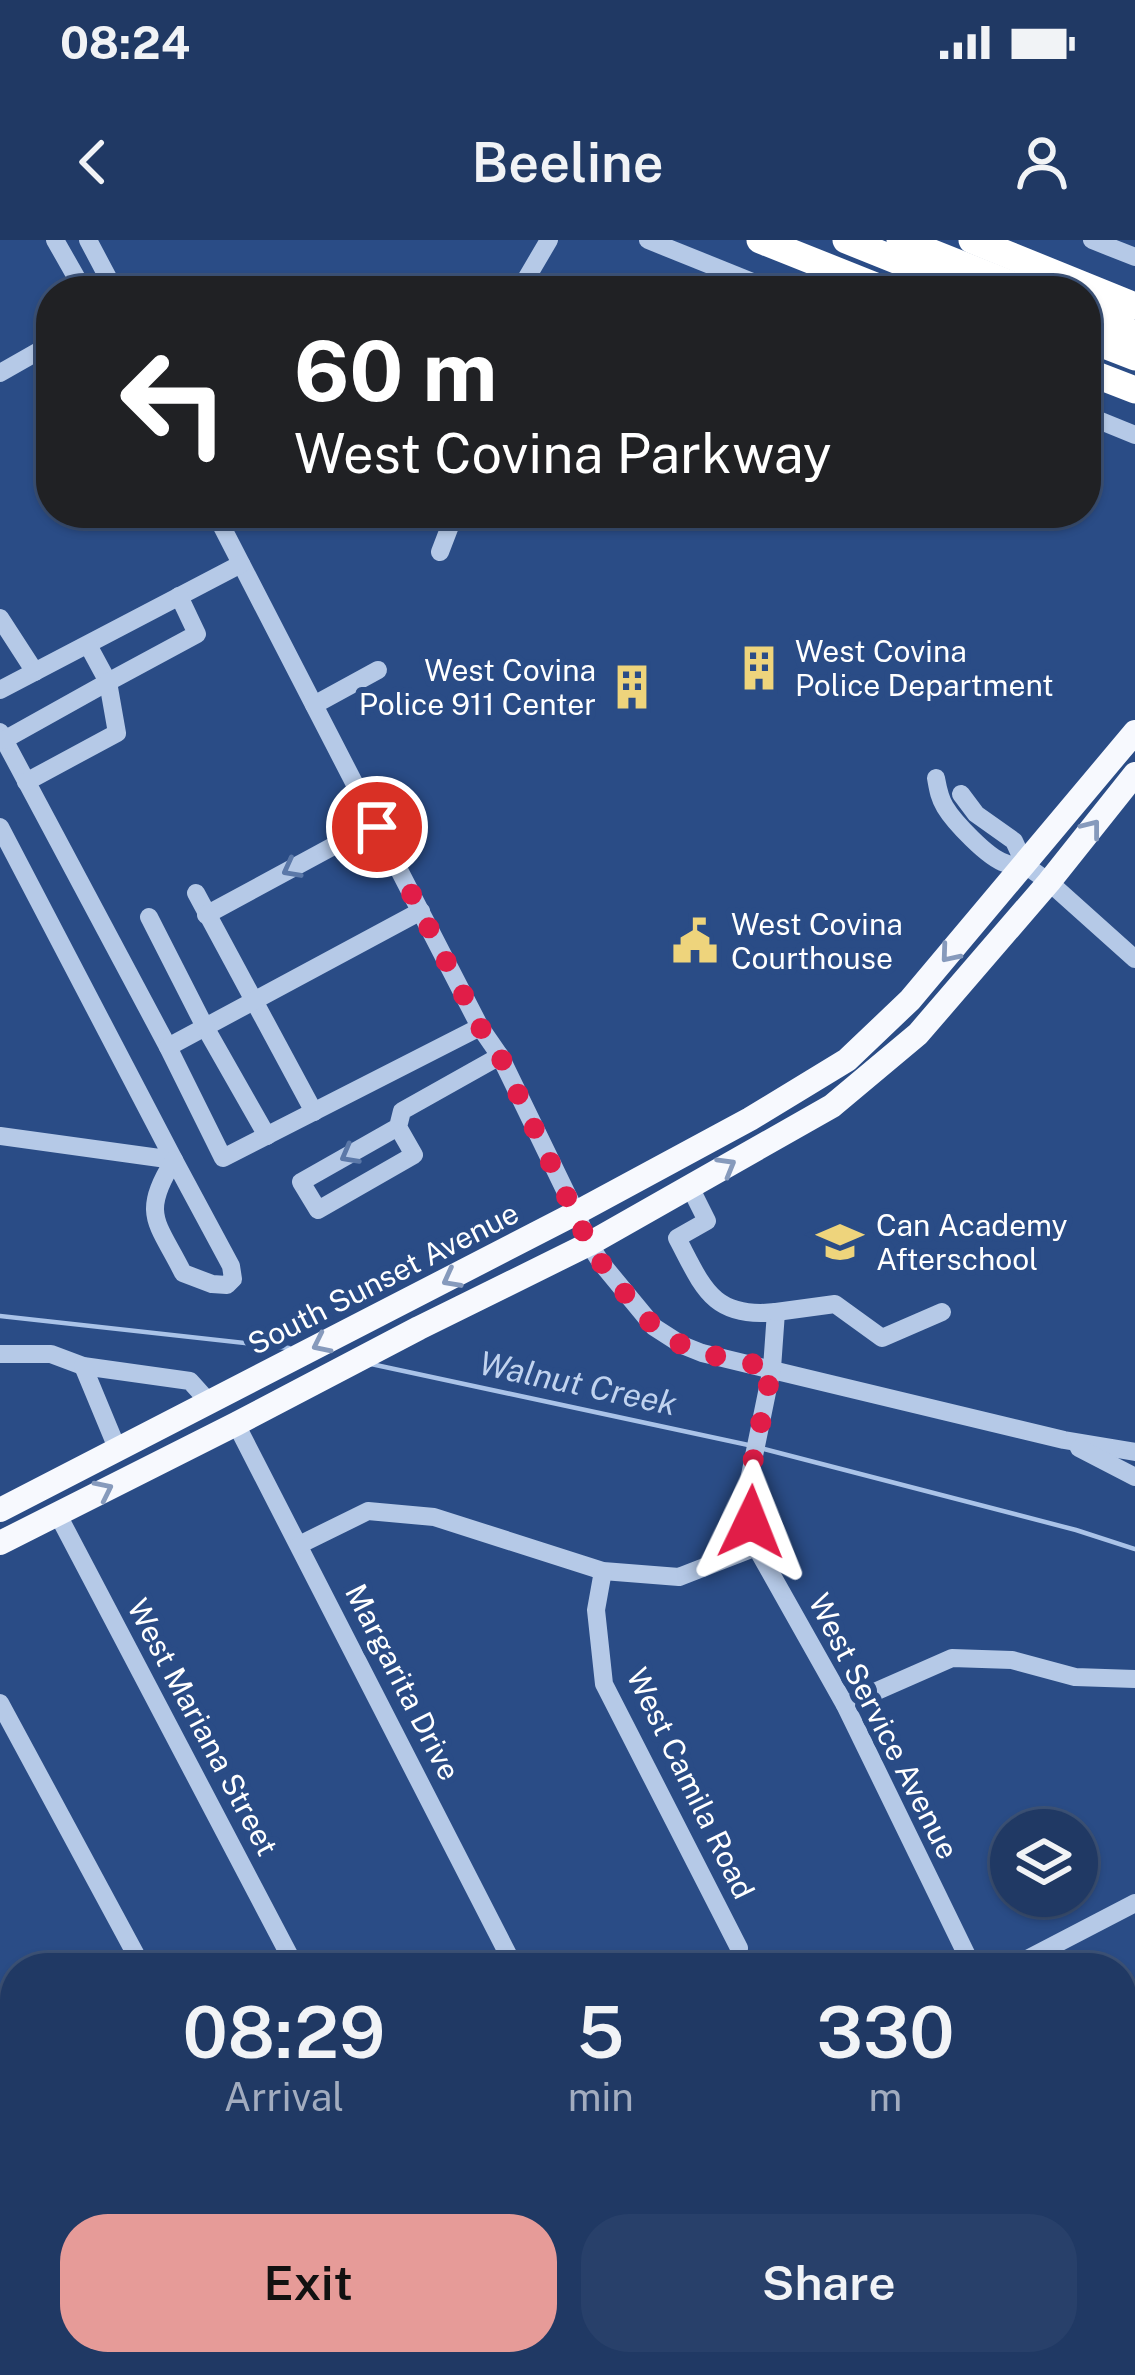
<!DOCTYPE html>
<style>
body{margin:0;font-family:"Public Sans",sans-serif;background:#28406a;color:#f1f3f6;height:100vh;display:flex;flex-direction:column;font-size:45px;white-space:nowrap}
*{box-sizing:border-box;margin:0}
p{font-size:39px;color:#a2acbf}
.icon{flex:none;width:66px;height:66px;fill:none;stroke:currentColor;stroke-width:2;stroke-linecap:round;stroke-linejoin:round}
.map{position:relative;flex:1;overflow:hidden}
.sheet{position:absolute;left:0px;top:1713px;width:1137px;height:423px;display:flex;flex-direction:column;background:#203964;border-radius:48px 48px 0 0;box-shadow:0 3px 9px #0004,0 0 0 3px #3d5378}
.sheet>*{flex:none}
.guide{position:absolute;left:36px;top:36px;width:1065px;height:252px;border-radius:48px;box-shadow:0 3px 9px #0004,0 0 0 3px #3d5378;background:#202124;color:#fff;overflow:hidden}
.buttons{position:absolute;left:990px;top:1569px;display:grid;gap:24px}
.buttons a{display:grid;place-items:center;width:108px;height:108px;border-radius:50%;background:#203964;box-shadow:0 3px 9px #0004,0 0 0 3px #3d5378;font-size:60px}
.pin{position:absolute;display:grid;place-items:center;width:102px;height:102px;color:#fff;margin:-51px;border:6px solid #fff;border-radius:50%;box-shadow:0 3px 12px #0007}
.me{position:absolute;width:132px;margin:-66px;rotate:2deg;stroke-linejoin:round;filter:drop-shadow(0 0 9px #0008)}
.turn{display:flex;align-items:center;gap:42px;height:252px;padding:0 60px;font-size:54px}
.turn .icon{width:156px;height:156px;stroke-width:2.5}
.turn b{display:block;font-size:84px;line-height:102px}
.eta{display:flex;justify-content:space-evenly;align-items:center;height:204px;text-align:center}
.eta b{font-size:72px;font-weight:600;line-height:84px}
.cta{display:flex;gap:24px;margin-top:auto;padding:24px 60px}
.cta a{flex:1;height:138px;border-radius:48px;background:#e69b98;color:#111;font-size:48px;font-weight:600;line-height:138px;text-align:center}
.cta a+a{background:#28406a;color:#f1f3f6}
.status{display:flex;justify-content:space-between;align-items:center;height:84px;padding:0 60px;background:#203964;direction:ltr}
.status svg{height:33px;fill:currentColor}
header{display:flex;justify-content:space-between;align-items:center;height:156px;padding:0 60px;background:#203964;font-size:54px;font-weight:600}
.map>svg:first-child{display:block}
</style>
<div class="status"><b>08:24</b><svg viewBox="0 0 49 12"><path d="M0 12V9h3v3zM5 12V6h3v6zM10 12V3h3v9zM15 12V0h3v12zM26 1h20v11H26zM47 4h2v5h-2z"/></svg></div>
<header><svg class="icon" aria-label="back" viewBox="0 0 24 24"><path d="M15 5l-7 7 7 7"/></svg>Beeline<svg class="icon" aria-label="person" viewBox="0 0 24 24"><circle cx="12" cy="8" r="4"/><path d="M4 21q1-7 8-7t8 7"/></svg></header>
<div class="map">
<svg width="1135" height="2135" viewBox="0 0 1135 2135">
<rect width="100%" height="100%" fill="#2a4c86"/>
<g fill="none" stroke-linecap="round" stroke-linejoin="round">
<g stroke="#aac3e8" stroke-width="4.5">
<path d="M0 1076 289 1108"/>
<path d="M371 1124 753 1206"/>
<path d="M764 1209 1076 1290 1135 1309"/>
</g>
<g stroke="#b5c9e7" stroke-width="18">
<path d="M55 0 84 51"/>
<path d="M88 0 115 51"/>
<path d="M648 0 775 51"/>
<path d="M1092 0 1135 17"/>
<path d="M519 51 549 0"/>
<path d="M0 133 51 104"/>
<path d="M1086 175 1135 195"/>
<path d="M215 273 480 787 500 816 576 973 589 1004 602 1024 654 1087 682 1105 702 1113 1064 1200 1135 1212"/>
<path d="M440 312 455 273"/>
<path d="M0 378 35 432"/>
<path d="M0 450 241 324"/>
<path d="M314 465 378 430"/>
<path d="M0 492 168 807"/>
<path d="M4 500 108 442 88 405"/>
<path d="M936 538C938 549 939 557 945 567 954 582 988 618 1005 623 1009 625 1020 625 1025 625"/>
<path d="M26 542 117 493 108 442 197 394 179 356"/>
<path d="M961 554 976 574 1014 601 1025 625"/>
<path d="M0 587 174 920 0 896"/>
<path d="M1025 625 1049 642 1135 719"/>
<path d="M196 653 314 872"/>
<path d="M421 671 168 807 223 918 480 787"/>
<path d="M206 675 339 603 377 587"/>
<path d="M149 677 205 787 267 896"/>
<path d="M398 887 414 915 318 970 301 942 398 887 402 871 500 816"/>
<path d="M174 920 231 1026 233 1039 227 1045 212 1044 183 1033C157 981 140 975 174 920Z"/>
<path d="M690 947 707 981 677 998C703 1047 712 1079 776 1072L772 1128 748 1245 756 1307 845 1465 973 1728"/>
<path d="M776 1072 835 1064 882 1098 942 1072"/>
<path d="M0 1114H51L83 1126 190 1141 208 1161"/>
<path d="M83 1126 117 1208"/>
<path d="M236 1184 515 1728"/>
<path d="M1079 1208 1135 1237"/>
<path d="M57 1273 296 1728"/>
<path d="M299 1305 368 1271 434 1277 603 1331 679 1337 756 1307"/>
<path d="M603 1331 596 1370 604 1444 739 1708"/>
<path d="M0 1463 143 1728"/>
<path d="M845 1465 952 1418 1012 1420 1075 1437 1135 1439"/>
<path d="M1010 1728 1135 1663"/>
<path d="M0 1909 15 1937"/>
<path d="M1122 2010 1135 2035"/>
<path d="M359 2121 370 2135"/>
<path d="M934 2121 941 2135"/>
<path d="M234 2135 260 2121"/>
<path d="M693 2135 720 2121"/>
</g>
<g stroke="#f7f9fe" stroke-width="24">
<path d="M0 1270 576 973 750 879 847 820 910 760 1135 492"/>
<path d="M0 1303 236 1184 419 1088 589 1004 832 866 918 794 1049 642 1135 534"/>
</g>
<g stroke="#fff" stroke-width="27">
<path d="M760 0 888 51"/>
<path d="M846 0 973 51"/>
<path d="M900 0 1028 51"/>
<path d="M972 0 1135 66"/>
<path d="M1086 74 1135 94"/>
<path d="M1086 98 1135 117"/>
<path d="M1086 131 1135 150"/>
</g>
</g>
<defs><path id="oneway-chevron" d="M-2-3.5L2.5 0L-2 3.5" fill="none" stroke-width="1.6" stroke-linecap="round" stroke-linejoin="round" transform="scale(3)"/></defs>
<g stroke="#869abc">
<use href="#oneway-chevron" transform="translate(1092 588) rotate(-52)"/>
<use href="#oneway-chevron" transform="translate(949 714) rotate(130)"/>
<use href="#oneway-chevron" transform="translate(727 926) rotate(-30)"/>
<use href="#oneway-chevron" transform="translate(451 1039) rotate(152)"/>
<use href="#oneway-chevron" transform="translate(321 1104) rotate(154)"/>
<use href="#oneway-chevron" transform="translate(104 1250) rotate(-26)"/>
</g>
<g stroke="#5b78a8">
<use href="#oneway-chevron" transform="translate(291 629) rotate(152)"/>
<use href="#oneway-chevron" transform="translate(349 915) rotate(151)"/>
</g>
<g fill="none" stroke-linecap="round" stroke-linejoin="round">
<path stroke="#e11d48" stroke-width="21" stroke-dasharray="0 37.8" d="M377 587 480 787 500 816 589 1004 610 1036 654 1087 682 1105 702 1113 772 1128 748 1245 751 1282"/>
</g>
<defs>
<g id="building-bare" transform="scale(3.6)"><path d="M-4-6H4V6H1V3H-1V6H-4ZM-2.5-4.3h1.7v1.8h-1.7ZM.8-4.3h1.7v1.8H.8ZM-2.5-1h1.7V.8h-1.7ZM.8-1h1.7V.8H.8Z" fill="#eed47c" stroke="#2a4c86" stroke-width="2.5" paint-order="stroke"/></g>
<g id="civic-bare" transform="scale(3.6)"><path d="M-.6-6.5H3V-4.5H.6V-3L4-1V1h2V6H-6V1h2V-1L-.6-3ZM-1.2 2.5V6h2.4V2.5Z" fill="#eed47c" stroke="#2a4c86" stroke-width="2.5" paint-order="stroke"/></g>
<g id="school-bare" transform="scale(3.6)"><path d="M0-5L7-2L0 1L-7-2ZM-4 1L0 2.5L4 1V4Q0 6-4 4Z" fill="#eed47c" stroke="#2a4c86" stroke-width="2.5" paint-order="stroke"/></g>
</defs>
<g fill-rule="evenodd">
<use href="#building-bare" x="759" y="428"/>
<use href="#building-bare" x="632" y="447"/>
<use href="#civic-bare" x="695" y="701"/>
<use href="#school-bare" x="840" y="1002"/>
</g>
<g text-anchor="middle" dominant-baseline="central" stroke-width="12" stroke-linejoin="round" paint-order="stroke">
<g font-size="30" fill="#fff" stroke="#2a4c86" text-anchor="start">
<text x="795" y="411">West Covina<tspan x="795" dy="34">Police Department</tspan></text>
<text x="596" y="430" text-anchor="end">West Covina<tspan x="596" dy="34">Police 911 Center</tspan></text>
<text x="731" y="684">West Covina<tspan x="731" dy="34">Courthouse</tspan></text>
<text x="876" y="985">Can Academy<tspan x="876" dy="34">Afterschool</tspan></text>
</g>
<g font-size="30" fill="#fff" stroke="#2a4c86">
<text transform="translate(383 1038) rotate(-27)">South Sunset Avenue</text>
<text transform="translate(403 1442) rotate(63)">Margarita Drive</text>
<text transform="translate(884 1486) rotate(63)">West Service Avenue</text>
<text transform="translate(203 1487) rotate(62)">West Mariana Street</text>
<text transform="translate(691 1543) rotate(64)">West Camila Road</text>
</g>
<g font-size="33" font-style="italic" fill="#c1d3ef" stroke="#2a4c86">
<text transform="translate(578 1143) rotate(12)">Walnut Creek</text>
</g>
</g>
</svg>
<div class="buttons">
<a><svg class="icon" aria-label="layers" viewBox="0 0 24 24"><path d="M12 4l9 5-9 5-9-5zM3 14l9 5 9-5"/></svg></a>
</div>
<div class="pin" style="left:377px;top:587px;background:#d93025"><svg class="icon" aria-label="arrive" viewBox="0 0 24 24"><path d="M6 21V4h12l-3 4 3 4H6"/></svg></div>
<svg class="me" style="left:751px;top:1282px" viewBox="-20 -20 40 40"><path d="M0-17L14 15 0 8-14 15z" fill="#e11d48" stroke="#fff" stroke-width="4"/></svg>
<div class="guide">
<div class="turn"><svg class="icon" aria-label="left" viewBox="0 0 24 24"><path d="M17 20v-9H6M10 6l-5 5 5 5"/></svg><div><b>60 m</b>West Covina Parkway</div></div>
</div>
<section class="sheet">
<div class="eta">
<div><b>08:29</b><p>Arrival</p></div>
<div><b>5</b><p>min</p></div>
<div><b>330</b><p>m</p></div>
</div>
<div class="cta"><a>Exit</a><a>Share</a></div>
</section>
</div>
